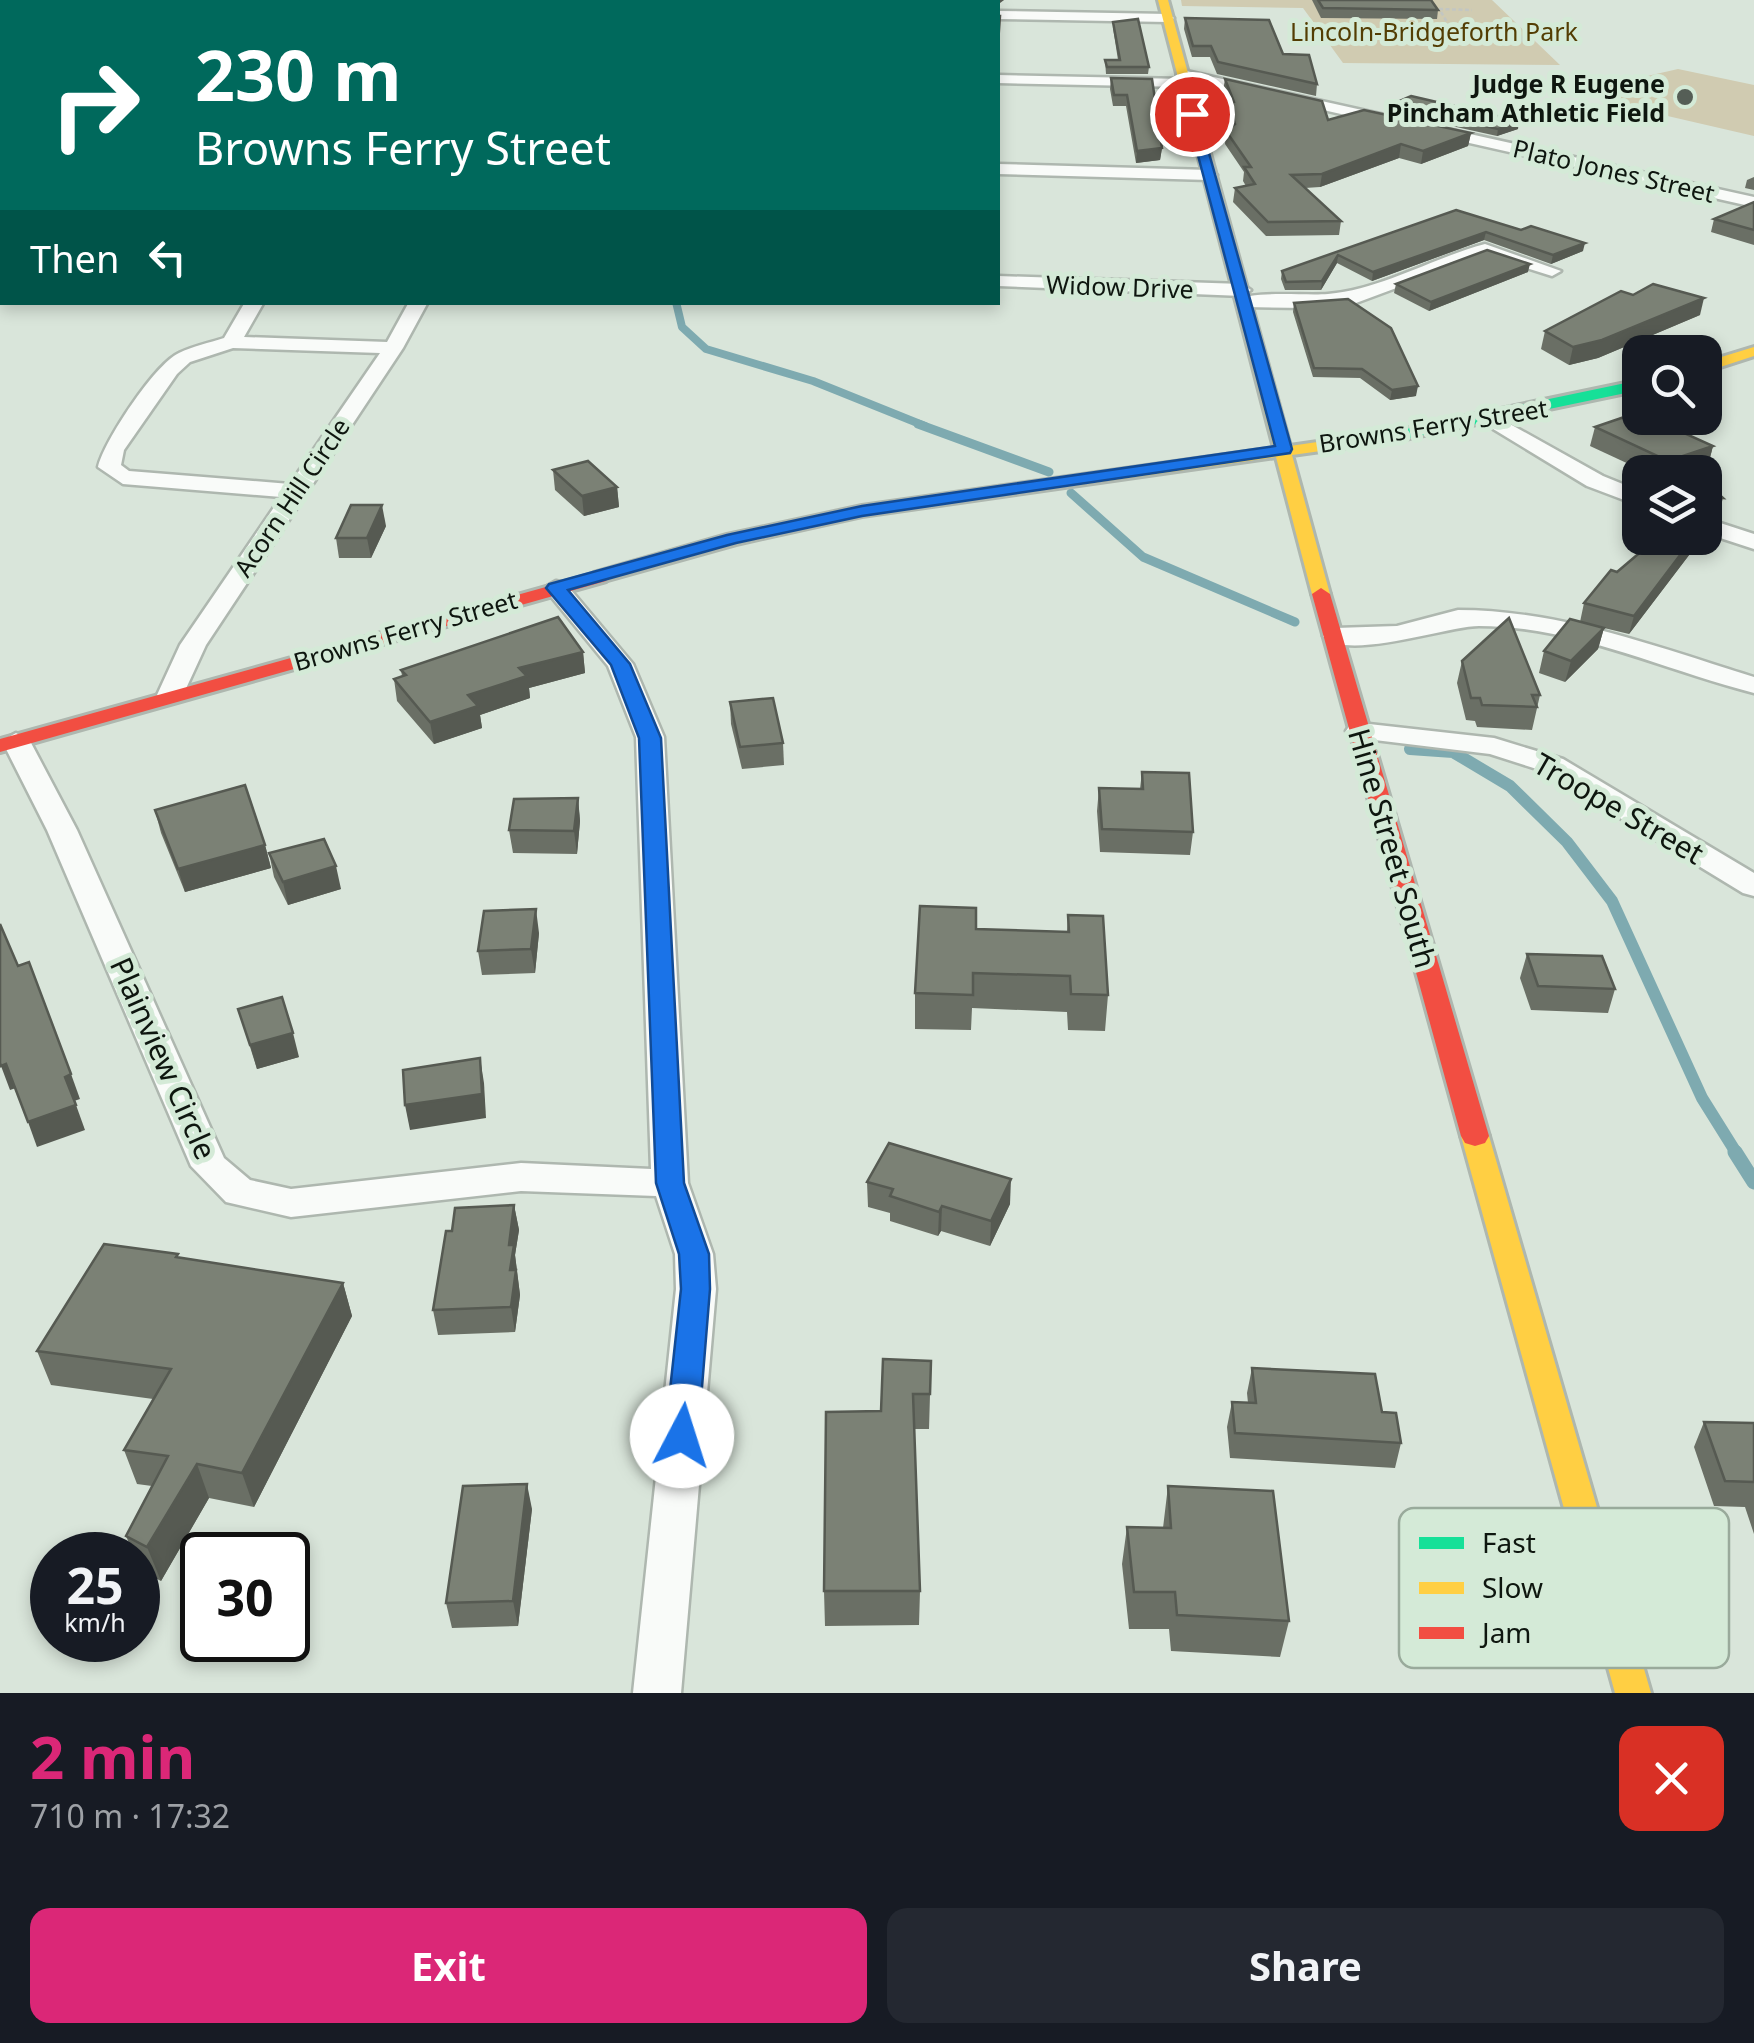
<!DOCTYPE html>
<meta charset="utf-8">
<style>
body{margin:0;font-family:"Noto Sans",sans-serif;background:#242831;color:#f1f3f6;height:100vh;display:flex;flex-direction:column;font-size:38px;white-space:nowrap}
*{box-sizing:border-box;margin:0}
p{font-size:32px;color:#9ea1a6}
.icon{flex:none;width:55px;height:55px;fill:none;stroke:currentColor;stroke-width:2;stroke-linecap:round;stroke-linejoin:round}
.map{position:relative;height:1693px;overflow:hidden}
.drawer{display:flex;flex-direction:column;background:#171b24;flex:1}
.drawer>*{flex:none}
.guide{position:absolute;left:0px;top:0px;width:1000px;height:305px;box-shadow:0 5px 15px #0003;background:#00695c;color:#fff;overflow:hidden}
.fabs{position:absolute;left:1622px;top:335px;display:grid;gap:20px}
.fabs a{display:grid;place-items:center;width:100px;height:100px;border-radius:20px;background:#171b24;box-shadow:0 5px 15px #0003;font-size:50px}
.speed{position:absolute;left:30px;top:1532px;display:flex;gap:20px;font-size:50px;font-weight:700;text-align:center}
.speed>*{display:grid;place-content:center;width:130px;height:130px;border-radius:50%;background:#171b24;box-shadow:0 5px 15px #0003;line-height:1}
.speed small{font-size:25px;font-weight:400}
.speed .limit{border:5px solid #111;border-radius:15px;background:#fff;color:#111}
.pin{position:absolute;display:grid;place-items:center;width:85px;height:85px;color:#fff;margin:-42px;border:5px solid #fff;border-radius:50%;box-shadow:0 2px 10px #0007}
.me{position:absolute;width:110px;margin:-55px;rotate:5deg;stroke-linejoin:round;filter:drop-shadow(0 0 8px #0008)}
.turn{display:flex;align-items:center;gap:35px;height:210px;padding:0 30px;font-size:45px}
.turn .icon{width:130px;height:130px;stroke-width:2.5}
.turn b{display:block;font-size:70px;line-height:85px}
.then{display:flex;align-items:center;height:95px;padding:0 30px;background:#0003;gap:20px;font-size:38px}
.round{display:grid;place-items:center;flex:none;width:105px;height:105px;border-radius:20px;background:#242831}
.head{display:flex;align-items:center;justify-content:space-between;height:170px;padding:0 30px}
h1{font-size:60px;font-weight:700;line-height:75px;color:#db2777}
.primary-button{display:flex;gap:20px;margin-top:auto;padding:20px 30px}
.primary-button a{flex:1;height:115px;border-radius:20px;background:#db2777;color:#fff;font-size:40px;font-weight:700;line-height:115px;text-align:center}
.primary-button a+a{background:#242831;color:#f1f3f6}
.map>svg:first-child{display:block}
</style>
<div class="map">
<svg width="1754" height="1693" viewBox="0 0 1754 1693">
<rect width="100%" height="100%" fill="#d9e5da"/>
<g fill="#d0cbb1">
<path d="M1181 0H1492L1560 65 1343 63 1303 8 1182 6Z"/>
<path d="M1678 69 1754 85V136L1633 108 1599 87Z"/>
</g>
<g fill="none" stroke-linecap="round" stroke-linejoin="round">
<path stroke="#7eaab0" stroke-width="8" d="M676 302 682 327 706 349 813 381 925 426"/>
<g stroke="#7eaab0" stroke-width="9">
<path d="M918 424 1049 472"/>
<path d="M1071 493 1143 557 1295 622"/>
</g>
<path stroke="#7eaab0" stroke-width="12" d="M1410 749 1453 752 1510 786 1567 842 1612 901 1702 1098 1737 1154"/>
<path stroke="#7eaab0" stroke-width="15" d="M1735 1152 1754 1182"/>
<g stroke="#aeb7af" stroke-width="5">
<g id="street">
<path d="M998 11 1168 14 1174 18 1168 22 998 19Z"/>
<path d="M1182 70 1754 197V207L1177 77V71Z"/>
<path d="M998 75 1184 79 1191 83 1184 87 998 83Z"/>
<path d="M998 164 1209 170 1217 175 1209 180 998 174Z"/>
<path d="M1485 244 1561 271 1552 276 1485 255 1356 303 1306 308 1245 307 1236 301C1249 290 1306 296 1328 294 1383 289 1432 258 1485 244Z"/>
<path d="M998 276 1242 284 1251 290 1242 296 998 286Z"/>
<path d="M245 302H264L244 337 387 342 409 302H428L403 348 206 645 183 695 170 703 157 695 180 645 281 497 123 484 98 467C104 441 155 364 179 353 193 346 209 343 224 338ZM233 348 380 353 290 484 129 471 121 465 124 450 177 374 190 362Z"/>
<path d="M1492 414 1603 476 1640 491V506L1587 486 1485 424 1481 420 1485 416Z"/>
<path d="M1705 518 1754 534V549L1705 533Z"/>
<path d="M556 581 565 583 633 664 664 737 688 1183 713 1254 716 1289 681 1693H633L676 1289 675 1254 656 1196 521 1191 291 1217 226 1202 191 1166 47 830 2 741 16 733 30 741 77 830 224 1158 250 1180 291 1189 521 1163 651 1169 636 737 608 666 544 588Z"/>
<path d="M1458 610C1560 610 1657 647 1754 677V693C1663 670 1574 626 1479 626 1447 626 1345 662 1323 636L1336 628 1397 626Z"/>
<path d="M1360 723 1494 738 1563 759 1754 873V896L1743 893 1543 771 1490 754 1350 737 1346 731 1350 725Z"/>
</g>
</g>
<g stroke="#aeb7af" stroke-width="6">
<path id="fast" d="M1640 380V390L1400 440 1392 435 1400 430Z"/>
</g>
<g stroke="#aeb7af" stroke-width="6">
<g id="slow">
<path d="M1158 0H1168L1290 446 1400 430 1408 435 1400 440 1292 455 1330 594 1328 598 1321 600 1312 594 1276 457 862 516 736 544 600 582 594 581V573L727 535 862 506 1274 448Z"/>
<path d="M1754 347V356L1705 372V362Z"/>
<path d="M1475 1126 1485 1129 1489 1136 1651 1693H1615L1461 1136 1465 1129Z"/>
</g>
</g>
<g stroke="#aeb7af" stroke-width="6">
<g id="jam">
<path d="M600 572 609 577 606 581 0 752V739Z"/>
<path d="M1321 588 1330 594 1489 1136 1485 1143 1475 1146 1465 1143 1461 1136 1312 594Z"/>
</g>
</g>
<g stroke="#c2c6c2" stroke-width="2.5" stroke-dasharray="4 2.5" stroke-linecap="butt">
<path d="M1439 9 1472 10"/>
<path d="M1441 12 1450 27H1512L1524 40 1504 43"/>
</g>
<use href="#street" fill="#f9fbf9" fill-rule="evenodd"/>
<use href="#fast" fill="#16e098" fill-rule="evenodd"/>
<use href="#slow" fill="#ffcf43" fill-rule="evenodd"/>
<use href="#jam" fill="#f24e42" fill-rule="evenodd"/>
</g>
<g fill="#6a6f65">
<path d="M0 0H124L120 2H2V12H0Z"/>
<rect x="864" y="0" width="56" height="2"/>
<path d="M1312 0H1431L1438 10 1437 19 1321 18Z"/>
<path d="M1185 18 1283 54 1317 84 1316 96 1217 74 1210 57H1192L1184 29Z"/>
<path d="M1113 22 1149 67 1148 74H1106L1105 60H1118L1113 28Z"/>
<path d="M1111 78 1152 79 1162 148 1160 160 1136 163 1126 106H1113L1110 89Z"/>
<path d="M1225 79 1328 120 1471 133 1468 146 1421 164 1399 158 1320 187 1305 188 1341 221 1339 235 1266 236 1233 202 1235 188 1246 186 1243 181 1244 172 1225 144 1226 131 1231 127 1228 118 1229 107 1223 91Z"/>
<path d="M1390 105 1518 129 1497 136 1388 112Z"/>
<path d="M1754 177V190L1745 188 1747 180Z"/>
<path d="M1754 202V245L1711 232 1714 219Z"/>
<path d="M1456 210 1583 251 1551 264 1484 240 1372 281 1337 263 1321 290H1285L1281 279 1282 271Z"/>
<path d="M1528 272 1429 311 1394 293 1396 284Z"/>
<path d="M1294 303 1416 396 1390 400 1360 378 1313 377 1293 312Z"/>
<path d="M1700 315 1598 358 1569 365 1541 349 1545 331Z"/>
<path d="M1595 427 1713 446 1708 465 1687 472H1646L1590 446Z"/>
<path d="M553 470 617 487 619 507 584 516 555 490Z"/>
<path d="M1705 496 1723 498 1718 516 1708 515Z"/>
<path d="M386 526 371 558H339L336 538Z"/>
<path d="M1657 538H1702L1629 634 1604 628 1598 649 1565 682 1539 673 1544 651 1580 622 1584 603Z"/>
<path d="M583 652 585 673 529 688 530 698 480 715 482 728 434 744 397 701 394 679 402 676 401 670Z"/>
<path d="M1462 661 1540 695 1532 730 1477 727 1475 721 1466 720 1457 683Z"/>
<path d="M730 702 783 743 784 765 742 769 731 724Z"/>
<path d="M1142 772 1193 832 1190 855 1100 852 1097 811 1099 788 1140 789Z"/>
<path d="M578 798 580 821 577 854 513 853 509 830Z"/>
<path d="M155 810 265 845 271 868 185 892 161 833Z"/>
<path d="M269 853 341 889 288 905 274 877Z"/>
<path d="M1068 915 1108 995 1105 1031 1068 1030 1067 1012 972 1008 971 1030 915 1029V993L976 929 1067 932Z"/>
<path d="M539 933 535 973 482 975 478 951Z"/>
<path d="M1527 954 1615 989 1608 1013 1531 1010 1520 978Z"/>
<path d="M238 1009 299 1057 257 1069Z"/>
<path d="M867 1182 1010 1204 990 1246 941 1231 938 1236 890 1221V1213L868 1207Z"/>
<path d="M514 1205 519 1230 515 1255 520 1295 515 1332 438 1335 433 1310 452 1231Z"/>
<path d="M179 1257 343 1283 352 1316 254 1507 209 1498 161 1581 140 1570 138 1564V1555H134L126 1536 152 1486 137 1484 124 1450 153 1399 51 1385 37 1351Z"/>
<path d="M931 1361 929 1429H914L920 1591 919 1625 825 1626 824 1591 881 1411Z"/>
<path d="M1252 1368 1382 1412 1401 1443 1395 1468 1230 1458 1227 1427 1232 1402 1248 1403 1247 1393Z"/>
<path d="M1704 1422 1754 1423V1534L1745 1507 1714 1506 1694 1447Z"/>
<path d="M1168 1486 1289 1621 1280 1657 1171 1651 1169 1629H1129L1122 1564 1127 1527 1163 1528Z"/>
<path d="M532 1509 518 1626 452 1628 446 1603Z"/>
</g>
<g fill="#565a52">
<path d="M108 0H124L120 2H109Z"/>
<path d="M1519 121 1518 129 1497 136 1498 129Z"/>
<path d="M1471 133 1468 146 1421 164 1423 151Z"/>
<path d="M1401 144 1399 158 1320 187 1322 174Z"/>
<path d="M1162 148 1160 160 1136 163 1137 151Z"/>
<path d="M1486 232 1484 240 1372 281 1373 272Z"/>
<path d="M1585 243 1583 251 1551 264 1553 255Z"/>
<path d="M1338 255 1337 263 1321 290 1322 281Z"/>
<path d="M1530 264 1528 272 1429 311 1431 302Z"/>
<path d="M1704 298 1700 315 1598 358 1569 365 1573 347Z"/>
<path d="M1418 386 1416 396 1390 400 1392 390Z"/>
<path d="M1713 446 1708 465 1687 472H1665L1668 461Z"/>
<path d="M617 487 619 507 584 516 582 496Z"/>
<path d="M382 505 386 526 371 558 367 538Z"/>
<path d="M1693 538H1702L1629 634 1634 616Z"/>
<path d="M1604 628 1598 649 1565 682 1571 661Z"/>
<path d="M583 652 585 673 529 688 530 698 480 715 482 728 434 744 430 722 468 695 519 668Z"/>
<path d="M578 798 580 821 577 854 574 831Z"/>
<path d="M265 845 271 868 185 892 178 869Z"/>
<path d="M336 866 341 889 288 905 283 882Z"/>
<path d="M536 909 539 933 535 973 531 949Z"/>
<path d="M293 1033 299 1057 257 1069 250 1045Z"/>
<path d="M480 1058 484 1083 486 1118 410 1130 405 1105Z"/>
<path d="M6 1064 16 1088 10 1090 1 1066Z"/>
<path d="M71 1074 80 1099 74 1101 65 1077Z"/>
<path d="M76 1105 85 1130 37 1147 28 1122Z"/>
<path d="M1011 1179 1010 1204 990 1246 991 1221Z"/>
<path d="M514 1205 519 1230 515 1255 520 1295 515 1332 511 1307 509 1245Z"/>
<path d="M942 1206 941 1231 938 1236 939 1212Z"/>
<path d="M343 1283 352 1316 254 1507 242 1473Z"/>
<path d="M197 1464 209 1498 161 1581 147 1547Z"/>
<path d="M527 1484 532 1509 518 1626 513 1601Z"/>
</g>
<g fill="#7b8175" stroke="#565a52" stroke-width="2.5">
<path d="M879 0H920V2H878Z"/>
<path d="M975 0H1002L998 3 974 2Z"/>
<path d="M1318 0H1431L1438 10 1323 8Z"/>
<path d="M998 16H1000L998 44Z"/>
<path d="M1185 18 1269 20 1283 54 1309 55 1317 84 1218 62 1211 46H1193Z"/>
<path d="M1138 19 1149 67H1107L1105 60H1120L1113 22Z"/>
<path d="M1111 78 1152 79 1162 148 1137 151 1127 95H1114Z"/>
<path d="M1225 79 1322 101 1328 120 1364 110 1471 133 1423 151 1401 144 1322 174 1291 175 1341 221 1268 222 1235 188 1255 184 1244 167H1251L1226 131 1235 124 1229 105 1234 102Z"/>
<path d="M1411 96 1519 121 1498 129 1390 105Z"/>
<path d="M1754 202V230L1714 219Z"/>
<path d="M1456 210 1521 230 1531 226 1585 243 1553 255 1486 232 1373 272 1338 255 1322 281 1286 282 1282 271Z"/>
<path d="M1487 250 1530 264 1431 302 1396 284Z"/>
<path d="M1653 284 1704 298 1602 340 1573 347 1545 331 1621 291 1633 295Z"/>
<path d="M1348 299 1391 328 1418 386 1392 390 1362 369 1314 368 1294 303Z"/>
<path d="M1639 412 1640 418H1651L1713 446 1668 461 1595 427Z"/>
<path d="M588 461 617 487 582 496 553 470Z"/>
<path d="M1713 489 1723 498 1708 497V518L1705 522V496Z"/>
<path d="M351 505H382L367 538H336Z"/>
<path d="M1657 538H1693L1634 616 1584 603 1611 570 1617 572Z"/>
<path d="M558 617 583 652 519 668 527 676 468 695 478 706 430 722 394 679 406 675 401 670Z"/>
<path d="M1509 618 1540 695H1532L1537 707 1482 705 1480 698H1471L1462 661Z"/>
<path d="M1570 619 1604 628 1571 661 1544 651Z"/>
<path d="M773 698 783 743 740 747 730 702Z"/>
<path d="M1142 772 1189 773 1193 832 1102 829 1099 788 1143 789Z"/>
<path d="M245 785 265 845 178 869 155 810Z"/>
<path d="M578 798 574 831 509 830 514 799Z"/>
<path d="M324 839 336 866 283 882 269 853Z"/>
<path d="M920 906 976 908V929L1069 932 1068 915 1103 916 1108 995 1071 994 1070 976 973 973V995L915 993Z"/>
<path d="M536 909 531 949 478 951 484 911Z"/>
<path d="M0 924 18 966 29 962 71 1074 65 1077 76 1105 28 1122 6 1064 1 1066 0 1063Z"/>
<path d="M1527 954 1602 956 1615 989 1538 986Z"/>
<path d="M282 997 293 1033 250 1045 238 1009Z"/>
<path d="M480 1058 482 1094 405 1105 403 1070Z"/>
<path d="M889 1143 1011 1179 991 1221 942 1206 939 1212 890 1196 893 1189 867 1182Z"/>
<path d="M514 1205 509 1245H514L510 1270H516L511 1307 433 1310 446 1231H452L455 1208Z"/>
<path d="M104 1244 178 1254 176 1257 343 1283 242 1473 197 1464 147 1547 126 1536 168 1456 124 1450 171 1369 37 1351Z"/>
<path d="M883 1359 931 1361 930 1394H913L920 1591H824L826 1412 881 1411Z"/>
<path d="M1252 1368 1375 1374 1382 1412 1396 1413 1401 1443 1235 1433 1232 1402 1256 1403Z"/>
<path d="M1704 1422 1754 1423V1482L1725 1481Z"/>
<path d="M527 1484 513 1601 446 1603 463 1486Z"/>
<path d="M1168 1486 1273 1491 1289 1621 1177 1615 1175 1592H1134L1127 1527 1171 1528Z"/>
</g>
<path fill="#1a73e8" stroke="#114b97" stroke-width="2.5" d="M1192 110 1198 114 1292 449 1290 453 862 516 736 543 568 590 630 664 661 738 684 1183 709 1254 710 1289 698 1436 693 1446 682 1450 670 1446 665 1436 681 1289 679 1254 656 1183 639 738 611 665 546 588 549 584 727 535 862 506 1275 446 1187 114Z"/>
<circle fill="#555e56" stroke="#d4ead7" stroke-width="4" cx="1685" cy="97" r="10"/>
<g text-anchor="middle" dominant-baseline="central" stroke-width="10" stroke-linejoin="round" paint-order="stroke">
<g font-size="25" fill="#533d03" stroke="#d4ead7">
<text x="1434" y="31">Lincoln-Bridgeforth Park</text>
</g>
<g font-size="25" font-weight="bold" fill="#0e160f" stroke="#d4ead7" text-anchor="end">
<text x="1665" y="83">Judge R Eugene<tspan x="1665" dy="29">Pincham Athletic Field</tspan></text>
</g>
<g font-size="25" fill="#0e160f" stroke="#d4ead7">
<text transform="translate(1614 170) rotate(13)">Plato Jones Street</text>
<text transform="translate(1120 286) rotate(2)">Widow Drive</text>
<text transform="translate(1433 425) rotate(-9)">Browns Ferry Street</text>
<text transform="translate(291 497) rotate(-56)">Acorn Hill Circle</text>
<text transform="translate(405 630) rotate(-16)">Browns Ferry Street</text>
</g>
<g font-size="30" fill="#0e160f" stroke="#d4ead7">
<text transform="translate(1619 808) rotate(30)">Troope Street</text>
<text transform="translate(1393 848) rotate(74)">Hine Street South</text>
<text transform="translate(164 1058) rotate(66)">Plainview Circle</text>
</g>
</g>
<rect x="1399" y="1508" width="330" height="160" rx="15" fill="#d4ead7" stroke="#99aa9b" stroke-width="2.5"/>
<rect x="1419" y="1537" width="45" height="12" fill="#16e098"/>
<rect x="1419" y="1582" width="45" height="12" fill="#ffcf43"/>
<rect x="1419" y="1627" width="45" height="12" fill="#f24e42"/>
<g font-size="28" fill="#0e160f">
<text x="1482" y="1553">Fast</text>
<text x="1482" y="1598">Slow</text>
<text x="1482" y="1643">Jam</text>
</g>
</svg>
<div class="fabs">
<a><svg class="icon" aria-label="search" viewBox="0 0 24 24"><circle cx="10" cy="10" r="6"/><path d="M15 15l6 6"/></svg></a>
<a><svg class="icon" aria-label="layers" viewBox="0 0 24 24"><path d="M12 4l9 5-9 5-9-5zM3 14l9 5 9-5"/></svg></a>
</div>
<div class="speed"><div>25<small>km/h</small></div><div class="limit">30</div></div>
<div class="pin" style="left:1192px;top:114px;background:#d93025"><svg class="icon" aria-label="arrive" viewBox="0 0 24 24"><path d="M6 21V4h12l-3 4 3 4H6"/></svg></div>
<svg class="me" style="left:682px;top:1436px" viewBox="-20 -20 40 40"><circle r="19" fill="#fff"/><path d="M0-13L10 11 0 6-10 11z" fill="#1a73e8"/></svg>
<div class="guide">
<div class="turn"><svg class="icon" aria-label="right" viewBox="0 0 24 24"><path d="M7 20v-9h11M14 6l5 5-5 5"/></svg><div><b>230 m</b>Browns Ferry Street</div></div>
<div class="then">Then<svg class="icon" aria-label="left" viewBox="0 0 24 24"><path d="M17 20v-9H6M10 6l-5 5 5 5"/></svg></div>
</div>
</div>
<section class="drawer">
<div class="head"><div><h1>2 min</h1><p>710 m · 17:32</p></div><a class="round" style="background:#d93025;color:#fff"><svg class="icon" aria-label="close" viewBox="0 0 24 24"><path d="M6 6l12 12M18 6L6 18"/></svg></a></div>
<div class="primary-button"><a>Exit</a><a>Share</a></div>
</section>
